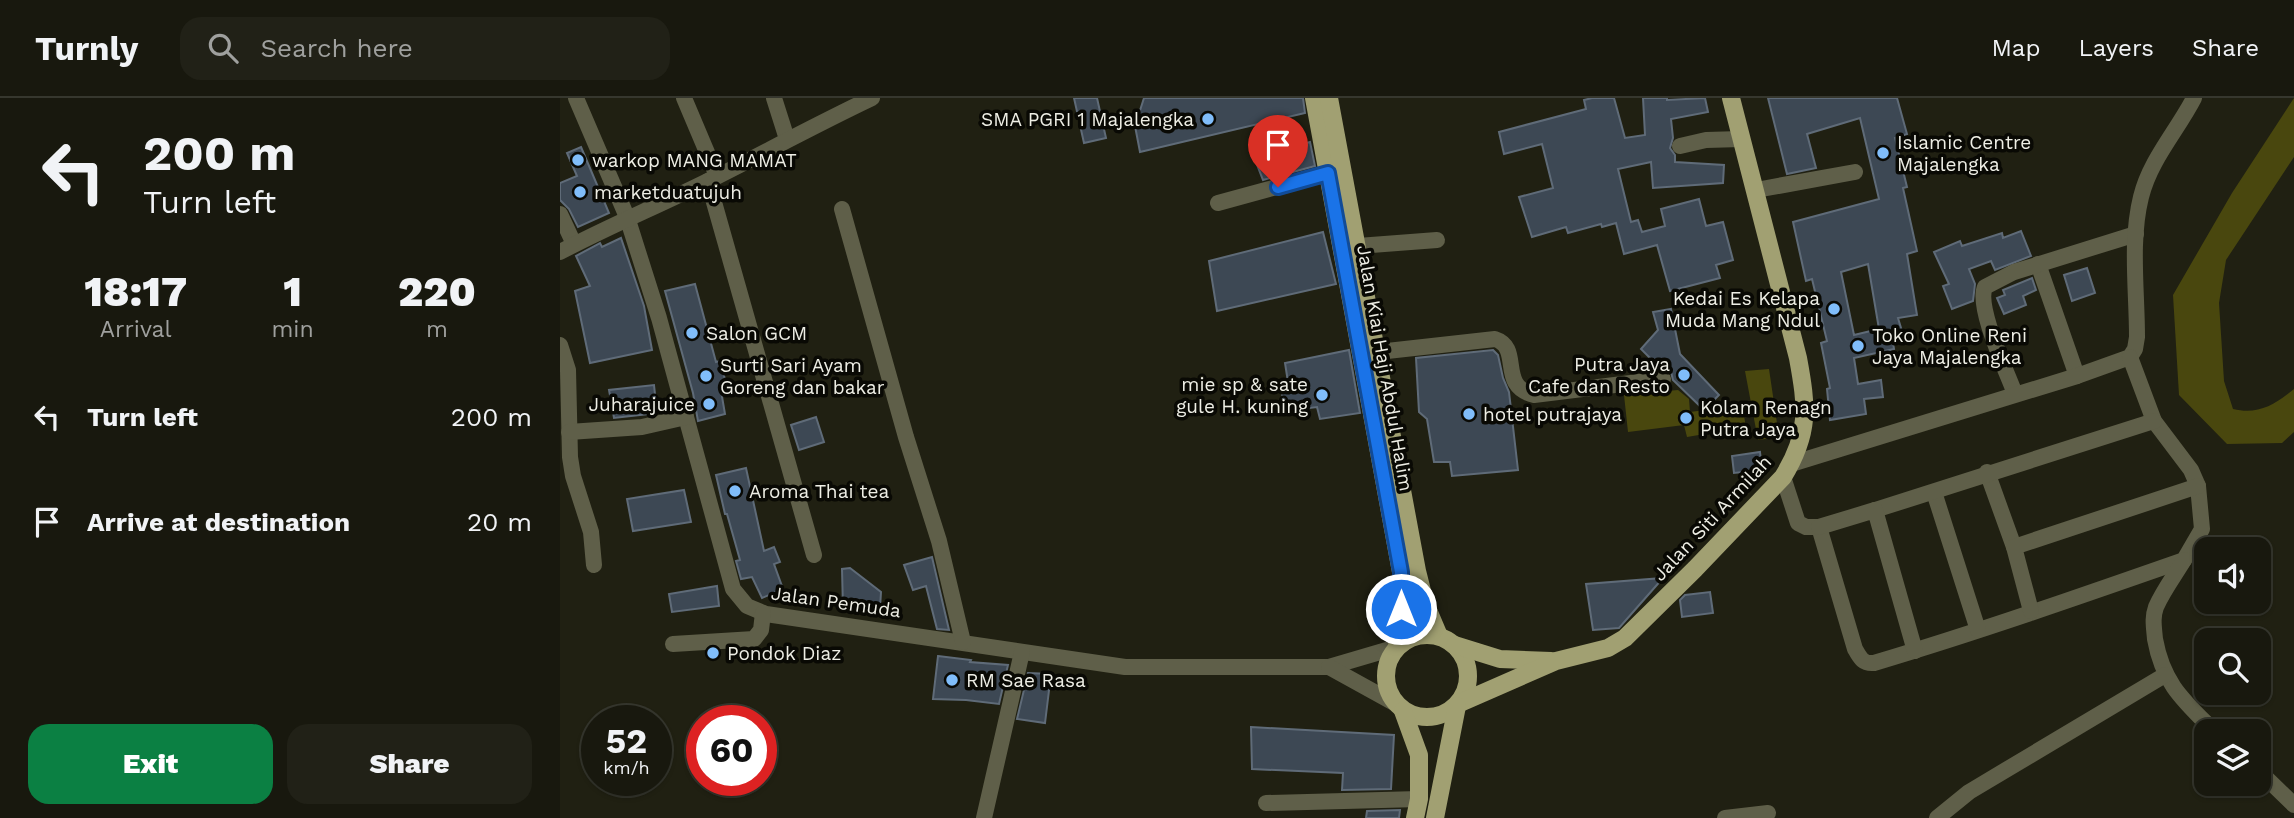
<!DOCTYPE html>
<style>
body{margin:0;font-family:"Work Sans",sans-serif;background:#212117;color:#f1f3f6;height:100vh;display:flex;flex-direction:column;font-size:26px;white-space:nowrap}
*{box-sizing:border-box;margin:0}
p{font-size:23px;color:#9fa09e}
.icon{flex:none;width:38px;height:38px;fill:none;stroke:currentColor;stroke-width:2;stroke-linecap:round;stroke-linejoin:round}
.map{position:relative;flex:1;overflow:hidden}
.details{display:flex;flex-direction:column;background:#18180e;width:560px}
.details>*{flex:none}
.guide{background:#18180e;color:#f1f3f6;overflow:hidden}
.tools{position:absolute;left:1634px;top:439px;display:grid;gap:14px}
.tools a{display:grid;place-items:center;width:77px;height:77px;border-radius:14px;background:#18180e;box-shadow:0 2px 5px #0004,0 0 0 2px #36372e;font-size:35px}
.speed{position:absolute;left:21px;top:607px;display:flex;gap:14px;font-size:35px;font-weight:700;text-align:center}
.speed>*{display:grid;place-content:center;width:91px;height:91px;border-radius:50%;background:#18180e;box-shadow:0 2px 5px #0004,0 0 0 2px #36372e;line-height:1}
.speed small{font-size:18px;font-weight:400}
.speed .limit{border:10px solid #d22;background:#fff;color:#111}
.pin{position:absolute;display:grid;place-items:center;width:60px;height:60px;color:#fff;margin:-72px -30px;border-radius:50% 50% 50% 0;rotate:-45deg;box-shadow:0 0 7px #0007}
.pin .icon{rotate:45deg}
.me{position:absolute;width:77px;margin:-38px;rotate:0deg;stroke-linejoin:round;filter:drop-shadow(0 0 5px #0008)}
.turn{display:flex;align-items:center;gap:24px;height:147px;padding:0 28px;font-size:32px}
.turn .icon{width:91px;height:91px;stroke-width:2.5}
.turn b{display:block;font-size:49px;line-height:60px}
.eta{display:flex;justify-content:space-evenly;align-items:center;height:119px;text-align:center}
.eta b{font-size:42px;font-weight:800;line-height:49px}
.button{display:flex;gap:14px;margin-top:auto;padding:14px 28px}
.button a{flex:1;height:80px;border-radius:21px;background:#0b8043;color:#fff;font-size:28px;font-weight:800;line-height:80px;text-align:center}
.button a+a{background:#212117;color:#f1f3f6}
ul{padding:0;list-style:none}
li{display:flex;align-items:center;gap:21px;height:105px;padding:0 28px}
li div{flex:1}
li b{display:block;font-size:26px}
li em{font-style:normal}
header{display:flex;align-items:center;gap:42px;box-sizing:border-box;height:98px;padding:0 35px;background:#18180e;border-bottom:2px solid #36372e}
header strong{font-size:33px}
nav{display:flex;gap:38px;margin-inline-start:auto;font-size:24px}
.search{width:490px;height:63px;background:#212117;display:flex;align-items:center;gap:18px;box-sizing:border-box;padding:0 24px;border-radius:21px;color:#9fa09e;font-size:26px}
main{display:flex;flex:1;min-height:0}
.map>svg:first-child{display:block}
</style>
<header>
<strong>Turnly</strong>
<div class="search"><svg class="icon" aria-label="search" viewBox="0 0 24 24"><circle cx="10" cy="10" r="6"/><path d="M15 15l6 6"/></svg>Search here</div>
<nav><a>Map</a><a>Layers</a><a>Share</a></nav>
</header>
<main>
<section class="details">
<div class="guide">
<div class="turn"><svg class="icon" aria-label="left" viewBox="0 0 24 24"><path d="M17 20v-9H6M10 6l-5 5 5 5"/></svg><div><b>200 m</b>Turn left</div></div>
</div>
<div class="eta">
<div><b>18:17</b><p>Arrival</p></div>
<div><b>1</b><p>min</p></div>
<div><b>220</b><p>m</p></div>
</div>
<ul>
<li><svg class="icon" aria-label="left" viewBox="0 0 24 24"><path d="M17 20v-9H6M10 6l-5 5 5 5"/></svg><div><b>Turn left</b></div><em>200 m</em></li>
<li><svg class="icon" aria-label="arrive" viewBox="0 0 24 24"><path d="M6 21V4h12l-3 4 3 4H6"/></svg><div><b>Arrive at destination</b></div><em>20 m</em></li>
</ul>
<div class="button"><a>Exit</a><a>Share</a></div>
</section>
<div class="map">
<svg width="1734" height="720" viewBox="0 0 1734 720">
<rect width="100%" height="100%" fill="#202012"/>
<g fill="#49470e">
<path d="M1734 0V59L1666 162 1659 205 1664 283 1673 311C1698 317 1714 307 1734 291V334L1722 345 1667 346 1619 297 1613 197 1672 95Z"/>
<path d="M1209 271 1219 339 1198 342 1185 273Z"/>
<path d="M1118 292 1129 301 1130 314 1182 307 1186 329 1127 339 1124 327 1068 334 1064 297Z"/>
</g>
<g fill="#3d4854" stroke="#5f6b78" stroke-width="2" fill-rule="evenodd">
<path d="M514 0H537L546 40 524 45Z"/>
<path d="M584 0H743L745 15 580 54 575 28Z"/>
<path d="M1032 0H1054L1065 40 1085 37 1083 0H1107V2L1145 0 1148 14 1111 21 1113 40 1110 50 1115 57V64L1164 67 1163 85 1093 90 1091 64 1058 71 1071 124 1078 122 1082 134 1105 128 1101 111 1139 101 1146 128 1163 124 1173 162 1156 167 1160 180 1110 193 1097 147 1064 156 1056 125 1042 129 1041 126 1008 135 1006 129 972 139 959 99 993 90 982 46 944 56 939 34 1026 11 1024 2Z"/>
<path d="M1208 0H1337L1347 36 1335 40 1347 89 1343 90 1357 153 1347 156 1357 217 1338 220 1344 240 1333 245 1334 251 1294 260 1298 286 1321 282 1323 299 1304 301 1306 316 1270 322 1267 291 1270 290 1261 245 1267 243 1252 181 1246 183 1233 124 1319 101 1300 20 1247 36 1256 70 1227 76ZM1308 166 1319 231 1294 237 1281 174Z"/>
<path d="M750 44 755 68 703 82 694 59Z"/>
<path d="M21 49 49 115 18 129 9 111 0 102V85L17 78 7 55Z"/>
<path d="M1461 133 1471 158 1435 172 1431 163 1409 171 1415 186 1413 203 1392 211 1383 188 1389 186 1374 154 1400 143 1402 148 1442 135 1443 140Z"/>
<path d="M763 134 776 186 657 213 649 163Z"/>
<path d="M61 140 84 208 92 252 30 265 15 193 30 188 16 158 40 145 42 149Z"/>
<path d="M1527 170 1535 195 1512 203 1504 177Z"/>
<path d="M1472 180 1476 192 1463 198 1466 207 1444 216 1437 200 1445 197 1443 192Z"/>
<path d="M135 186 156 264 160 263 166 285 160 287 165 316 138 323 133 295 105 193Z"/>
<path d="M1111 211 1120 256 1159 297 1144 312 1113 282 1111 274 1101 271 1081 251 1098 232 1093 214Z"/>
<path d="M789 252 800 315 760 321 757 309 725 313 720 285 728 284 725 265Z"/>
<path d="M933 252 938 257 943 280 949 294 958 372 892 378 890 364H874L867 321 859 314 856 260Z"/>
<path d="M94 287 97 315 54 320 49 292Z"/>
<path d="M256 319 264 344 239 352 231 327Z"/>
<path d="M1200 354 1202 372 1174 375 1172 358Z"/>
<path d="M186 370 204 453 214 449 220 464 214 466 223 491 202 500 192 479 181 481 176 463 180 462 167 416H165L156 377Z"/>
<path d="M124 392 131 424 73 433 67 401Z"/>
<path d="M372 459 389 532 377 531 366 488 353 492 344 467Z"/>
<path d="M290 470 321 494 320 510 283 511 282 471Z"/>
<path d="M1103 480 1059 530 1033 532 1026 486Z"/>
<path d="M157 488 159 508 112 514 109 496Z"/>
<path d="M1150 494 1153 515 1122 519 1120 502 1125 497Z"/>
<path d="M378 558 411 562 410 564 448 567 439 606 406 602 373 601Z"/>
<path d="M468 575 491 576 485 625 457 621Z"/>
<path d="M691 629 834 637 831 691 782 692 783 675 692 671Z"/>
<path d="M840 712 839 720H806L807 713Z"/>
</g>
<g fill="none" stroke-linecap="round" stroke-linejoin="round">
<g stroke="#5f5f49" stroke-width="16">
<path d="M16 0 67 119 99 220 173 491 187 508 206 516 565 569H769L837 549"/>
<path d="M124 0 157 78"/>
<path d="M214 0 227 41"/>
<path d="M1120 48 1146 42 1181 41"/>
<path d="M148 83 254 457"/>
<path d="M1196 92 1295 74"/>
<path d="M658 105 768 75"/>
<path d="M282 111 346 339 379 443 403 544"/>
<path d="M0 116 14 146"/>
<path d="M798 148 877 142"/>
<path d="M0 154C49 128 100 107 150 82 204 55 257 26 312 0"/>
<path d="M1478 166 1517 278"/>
<path d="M0 247 8 272 10 359 13 378 31 434 34 467"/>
<path d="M818 254 935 241C963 250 937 288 974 297L1103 281"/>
<path d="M1455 296C1447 274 1416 209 1425 189L1454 174 1576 136"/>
<path d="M9 334 82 329 126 319"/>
<path d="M1231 366 1517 278 1570 259 1575 251 1577 239C1577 193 1570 143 1581 99 1590 62 1617 33 1634 0"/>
<path d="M1427 374 1454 449"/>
<path d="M1223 379 1238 425 1246 429H1259L1295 551C1300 560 1303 566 1314 565 1418 534 1521 498 1624 462L1642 431 1638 388 1631 372 1594 323 1570 259"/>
<path d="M1374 394 1418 532"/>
<path d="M1315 412C1408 382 1501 352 1594 323"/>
<path d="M1259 429 1315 412 1355 553"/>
<path d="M1624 462C1615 477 1603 493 1596 509 1592 520 1594 529 1595 541 1603 586 1624 603 1655 634"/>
<path d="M1471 513 1454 449 1638 388"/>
<path d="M113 546 194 541 201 532 203 515"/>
<path d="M769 569 836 606"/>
<path d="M1699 673 1734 707"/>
<path d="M706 705 859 701"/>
<path d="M424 720 462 554"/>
<path d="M1165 720 1208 715"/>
<path d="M1377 720 1409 694 1605 577"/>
</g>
<g stroke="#a1a072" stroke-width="18">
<path d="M754 0 841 474V511L837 549"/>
<path d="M769 0 857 473 865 505 879 538"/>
<circle cx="867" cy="578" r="41"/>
<path d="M895 547 940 561 991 563"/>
<path d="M900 605 996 563 1048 550 1065 540 1135 471 1223 379C1250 335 1247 309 1238 260L1171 0"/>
<path d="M843 613 859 657V701L855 720"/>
<path d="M875 720 897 608"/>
</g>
</g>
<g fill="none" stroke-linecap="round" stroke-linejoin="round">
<g stroke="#114b97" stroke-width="18">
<path id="route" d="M718 89 768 75 841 474V511"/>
</g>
<use href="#route" stroke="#1a73e8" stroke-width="12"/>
</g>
<g fill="#80bdfa" stroke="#090904" stroke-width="2.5">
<circle cx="648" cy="21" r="7"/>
<circle cx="1323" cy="55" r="7"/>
<circle cx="18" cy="62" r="7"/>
<circle cx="20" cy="94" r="7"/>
<circle cx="1274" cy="211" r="7"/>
<circle cx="132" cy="235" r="7"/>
<circle cx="1298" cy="248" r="7"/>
<circle cx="1124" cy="277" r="7"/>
<circle cx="146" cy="278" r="7"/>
<circle cx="762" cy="297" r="7"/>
<circle cx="149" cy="306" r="7"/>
<circle cx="909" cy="316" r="7"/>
<circle cx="1126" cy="320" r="7"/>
<circle cx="175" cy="393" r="7"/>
<circle cx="153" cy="555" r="7"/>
<circle cx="392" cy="582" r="7"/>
</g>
<g text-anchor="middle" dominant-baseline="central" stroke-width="7" stroke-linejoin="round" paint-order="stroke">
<g font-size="19" fill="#eeeee5" stroke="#090904" text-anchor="start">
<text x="634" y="21" text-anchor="end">SMA PGRI 1 Majalengka</text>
<text x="1337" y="44">Islamic Centre<tspan x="1337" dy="22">Majalengka</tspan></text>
<text x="32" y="62">warkop MANG MAMAT</text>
<text x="34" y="94">marketduatujuh</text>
<text x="1260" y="200" text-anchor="end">Kedai Es Kelapa<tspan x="1260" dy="22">Muda Mang Ndul</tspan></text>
<text x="146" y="235">Salon GCM</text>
<text x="1312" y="237">Toko Online Reni<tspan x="1312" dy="22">Jaya Majalengka</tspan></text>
<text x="1110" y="266" text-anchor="end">Putra Jaya<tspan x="1110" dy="22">Cafe dan Resto</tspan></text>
<text x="160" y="267">Surti Sari Ayam<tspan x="160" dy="22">Goreng dan bakar</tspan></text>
<text x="748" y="286" text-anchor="end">mie sp &amp; sate<tspan x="748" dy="22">gule H. kuning</tspan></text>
<text x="135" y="306" text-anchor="end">Juharajuice</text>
<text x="1140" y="309">Kolam Renagn<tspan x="1140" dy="22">Putra Jaya</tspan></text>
<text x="923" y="316">hotel putrajaya</text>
<text x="189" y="393">Aroma Thai tea</text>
<text x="167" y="555">Pondok Diaz</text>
<text x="406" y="582">RM Sae Rasa</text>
</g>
<g font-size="19" fill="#eeeee5" stroke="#090904">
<text transform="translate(825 270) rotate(80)">Jalan Kiai Haji Abdul Halim</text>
<text transform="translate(1152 420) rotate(-47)">Jalan Siti Armilah</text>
<text transform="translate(276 504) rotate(8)">Jalan Pemuda</text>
</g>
</g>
</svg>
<div class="tools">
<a><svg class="icon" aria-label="sound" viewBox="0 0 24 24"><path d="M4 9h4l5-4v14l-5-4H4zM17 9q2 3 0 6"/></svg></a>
<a><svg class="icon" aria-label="search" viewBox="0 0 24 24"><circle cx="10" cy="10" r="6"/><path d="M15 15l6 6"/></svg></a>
<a><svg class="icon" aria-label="layers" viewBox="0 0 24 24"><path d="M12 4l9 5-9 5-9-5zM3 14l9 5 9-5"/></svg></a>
</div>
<div class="speed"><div>52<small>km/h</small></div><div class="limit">60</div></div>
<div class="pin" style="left:718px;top:89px;background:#d93025"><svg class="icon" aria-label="arrive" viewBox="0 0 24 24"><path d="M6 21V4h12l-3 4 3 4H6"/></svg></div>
<svg class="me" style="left:841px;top:511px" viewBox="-20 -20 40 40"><circle r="17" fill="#1a73e8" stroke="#fff" stroke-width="3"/><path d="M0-11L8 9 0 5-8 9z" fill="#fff"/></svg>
</div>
</main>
